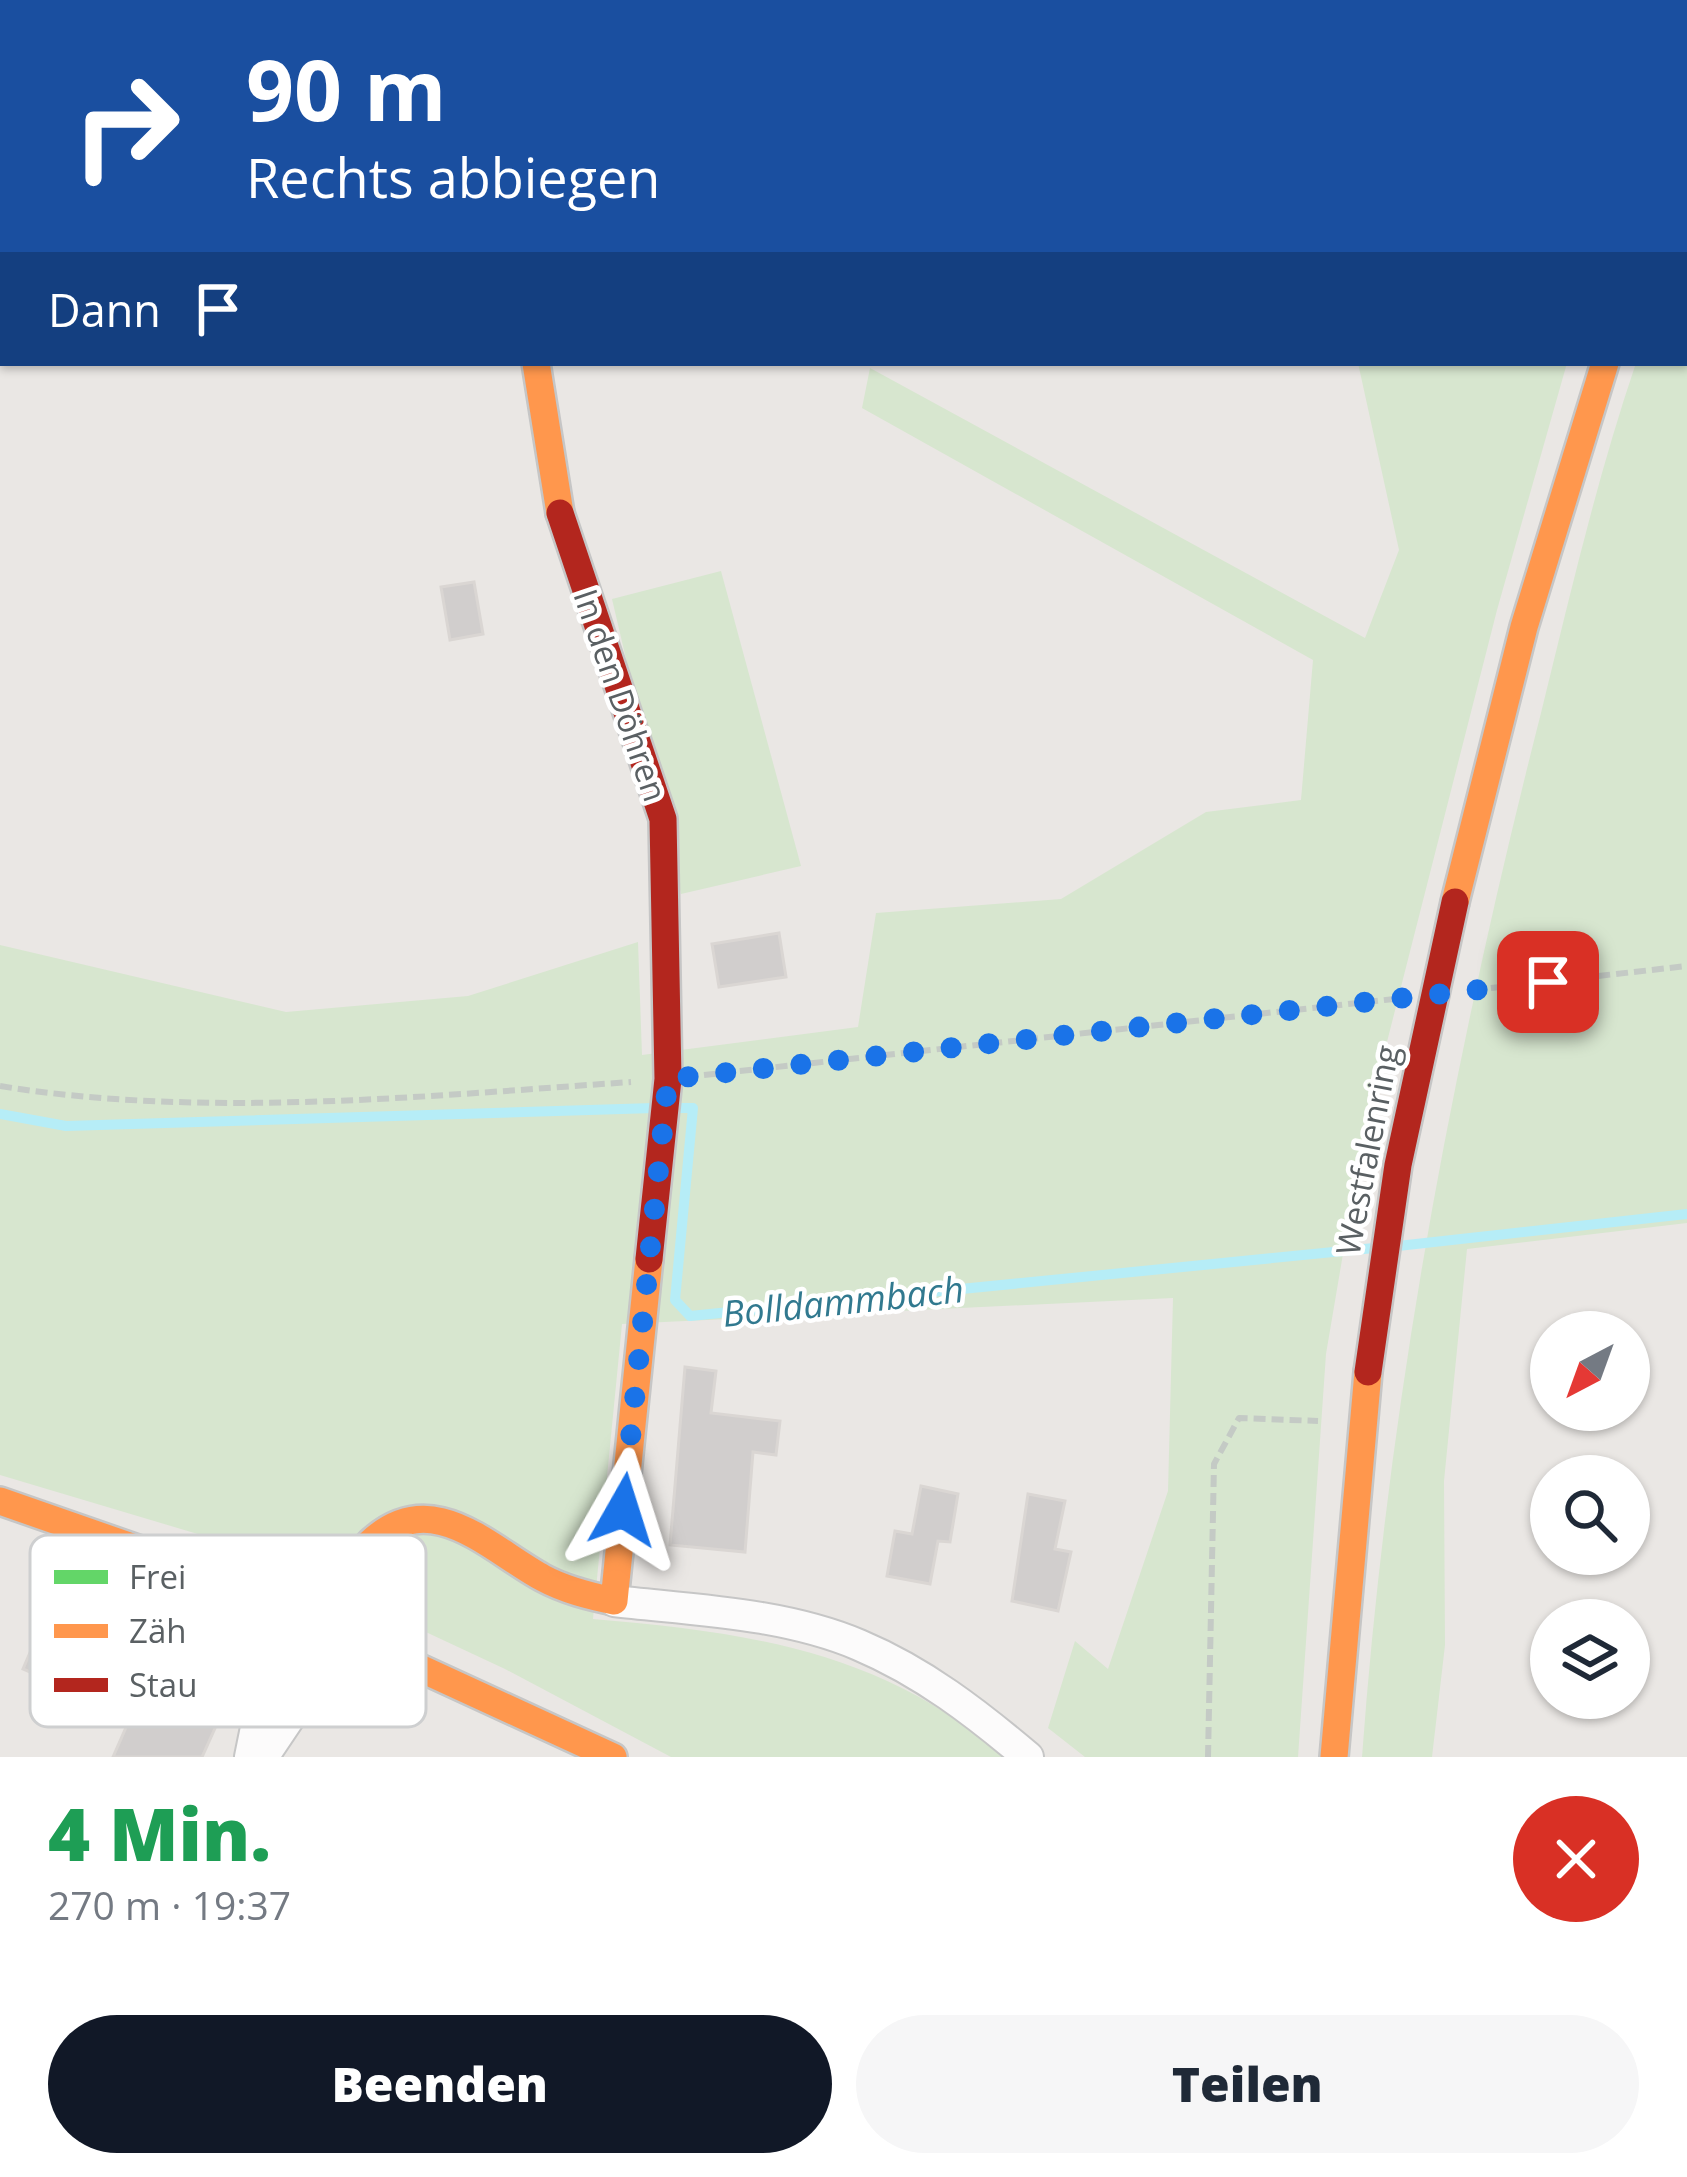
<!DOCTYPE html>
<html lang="de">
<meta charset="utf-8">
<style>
body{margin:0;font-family:"Open Sans",sans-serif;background:#f6f6f7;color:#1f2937;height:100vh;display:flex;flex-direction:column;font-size:45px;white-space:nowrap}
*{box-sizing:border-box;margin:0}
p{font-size:39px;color:#747a83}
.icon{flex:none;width:66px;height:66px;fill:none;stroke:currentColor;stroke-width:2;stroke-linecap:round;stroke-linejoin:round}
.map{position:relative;height:1757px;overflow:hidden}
.drawer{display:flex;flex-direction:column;background:#fff;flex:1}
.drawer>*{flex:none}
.banner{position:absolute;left:0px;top:0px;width:1689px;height:366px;box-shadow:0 3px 9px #0004;background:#1a4fa0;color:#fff;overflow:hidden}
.needle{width:78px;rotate:221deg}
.tools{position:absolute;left:1530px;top:1311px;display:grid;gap:24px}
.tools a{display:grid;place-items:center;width:120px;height:120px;border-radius:50%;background:#fff;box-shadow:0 3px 9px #0004;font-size:60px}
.pin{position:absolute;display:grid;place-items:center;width:102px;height:102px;color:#fff;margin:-51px;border-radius:24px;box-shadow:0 6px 18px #0006}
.me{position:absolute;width:132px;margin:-66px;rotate:6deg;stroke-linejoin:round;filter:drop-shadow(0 0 9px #0008)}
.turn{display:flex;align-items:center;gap:42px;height:252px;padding:0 48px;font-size:54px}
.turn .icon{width:156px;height:156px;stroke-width:2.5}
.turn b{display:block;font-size:84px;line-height:102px}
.then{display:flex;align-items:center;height:114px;padding:0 48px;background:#0003;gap:24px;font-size:45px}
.round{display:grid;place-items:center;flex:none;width:126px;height:126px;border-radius:63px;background:#f6f6f7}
.headline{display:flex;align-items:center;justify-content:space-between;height:204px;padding:0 48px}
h1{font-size:72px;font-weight:800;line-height:90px;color:#1e9e55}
.primary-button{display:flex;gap:24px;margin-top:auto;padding:24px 48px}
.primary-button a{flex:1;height:138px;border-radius:72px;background:#111827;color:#fff;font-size:48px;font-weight:800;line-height:138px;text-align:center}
.primary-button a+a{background:#f6f6f7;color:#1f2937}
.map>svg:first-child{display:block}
</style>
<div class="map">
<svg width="1687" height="1757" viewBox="0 0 1687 1757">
<rect width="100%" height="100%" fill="#eae7e4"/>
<g fill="#d7e6cf">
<path d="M1687 216V1223L1467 1249 1444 1481 1445 1645 1432 1757H1362C1388 1401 1453 1059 1541 713 1570 595 1597 478 1636 363H1686Z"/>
<path d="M1358 363H1567L1497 610 1363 1136 1326 1354 1298 1757H1085L1048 1728 1075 1641 1108 1669 1168 1491 1173 1298 622 1324 593 1619C746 1632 884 1651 1004 1757H671L505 1669 248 1549 0 1475V945L286 1012 468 996 638 942 642 1055 858 1027 876 913 1061 899 1206 812 1301 800 1313 660 862 408 870 368 1365 638 1399 550Z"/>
<path d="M721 571 801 866 681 894 612 599Z"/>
</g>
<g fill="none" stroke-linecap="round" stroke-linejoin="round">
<g stroke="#b6edf7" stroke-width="10">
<path d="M678 1108H693L675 1300 690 1316 1374 1248"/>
<path d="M0 1114 66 1126 654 1108"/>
<path d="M1398 1246 1687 1214"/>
</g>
</g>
<g fill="#d1cecd" stroke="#dad6d3" stroke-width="3">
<path d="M474 582 483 634 450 640 441 587Z"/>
<path d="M779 933 786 977 719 987 712 944Z"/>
<path d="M685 1367 716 1371 711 1413 780 1421 776 1455 753 1452 745 1552 670 1545Z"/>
<path d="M921 1486 958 1494 950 1542 938 1541 930 1584 887 1576 895 1531 912 1534Z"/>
<path d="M1028 1494 1065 1501 1055 1549 1071 1552 1058 1611 1012 1601Z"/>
<path d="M51 1629 225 1706 202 1757H113L131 1716 23 1669 38 1634 48 1639Z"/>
</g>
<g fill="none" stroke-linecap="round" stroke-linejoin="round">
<g stroke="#c6c6c6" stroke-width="34">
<g id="street">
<path d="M463 0V3"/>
<path d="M614 1601C693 1610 784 1613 859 1645 923 1672 976 1713 1028 1757"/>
<path d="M250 1757 273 1644 289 1606"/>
<path d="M263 1757 347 1632"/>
</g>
</g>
<g stroke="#c6c6c6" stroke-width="32">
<path id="fast" d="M1686 135 1687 133"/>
</g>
<g stroke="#c6c6c6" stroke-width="32">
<g id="slow">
<path d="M536 363 560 513"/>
<path d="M1455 902 1524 627 1605 363"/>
<path d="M0 1501 235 1583 613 1757"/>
<path d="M318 1620C335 1594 348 1565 370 1543 432 1485 488 1548 543 1578 565 1590 590 1596 614 1601L649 1259"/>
<path d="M1334 1757 1368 1372"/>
</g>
</g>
<g stroke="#c6c6c6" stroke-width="32">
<path id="jam" d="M560 513 663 819 668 1079 649 1259"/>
</g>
<g stroke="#c4cac5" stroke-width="6" stroke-dasharray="12 6" stroke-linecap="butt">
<path d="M1473 990 1687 966"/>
<path d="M704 1075 1394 999"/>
<path d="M0 1086C203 1119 426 1096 631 1082"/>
<path d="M1208 1757 1214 1464 1239 1418 1318 1421"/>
</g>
<use href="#street" stroke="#fcfbfb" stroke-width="30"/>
<use href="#fast" stroke="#63d668" stroke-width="27"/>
<use href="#slow" stroke="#ff974d" stroke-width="27"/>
<use href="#jam" stroke="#b3261e" stroke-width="27"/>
<g stroke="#c6c6c6" stroke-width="32" stroke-linecap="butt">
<path id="jam-bridge" d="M1368 1372 1398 1165 1455 902"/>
</g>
<use href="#jam-bridge" stroke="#b3261e" stroke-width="27"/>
</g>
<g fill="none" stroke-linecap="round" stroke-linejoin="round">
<path stroke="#1a73e8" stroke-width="21" stroke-dasharray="0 37.8" d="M623 1510 668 1079 1548 982"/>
</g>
<g text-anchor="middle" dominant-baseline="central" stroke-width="9" stroke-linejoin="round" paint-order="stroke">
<g font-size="33" fill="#5a6063" stroke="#fff">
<text transform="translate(621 695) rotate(71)">In den Döhren</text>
<text transform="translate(1367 1150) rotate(-79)">Westfalenring</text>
</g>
<g font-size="36" font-style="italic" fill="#31798f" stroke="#fff">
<text transform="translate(843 1301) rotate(-6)">Bolldammbach</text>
</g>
</g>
<rect x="30" y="1535" width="396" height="192" rx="18" fill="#fff" stroke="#cecfd0" stroke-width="3"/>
<rect x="54" y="1570" width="54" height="14" fill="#63d668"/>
<rect x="54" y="1624" width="54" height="14" fill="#ff974d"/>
<rect x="54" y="1678" width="54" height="14" fill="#b3261e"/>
<g font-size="33" fill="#5a6063">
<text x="129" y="1589">Frei</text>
<text x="129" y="1643">Zäh</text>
<text x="129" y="1697">Stau</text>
</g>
</svg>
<div class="tools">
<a><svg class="needle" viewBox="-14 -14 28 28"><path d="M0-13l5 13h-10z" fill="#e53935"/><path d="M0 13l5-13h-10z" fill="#747a83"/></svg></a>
<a><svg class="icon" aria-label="search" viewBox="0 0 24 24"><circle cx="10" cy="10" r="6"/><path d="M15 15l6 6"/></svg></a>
<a><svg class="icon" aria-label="layers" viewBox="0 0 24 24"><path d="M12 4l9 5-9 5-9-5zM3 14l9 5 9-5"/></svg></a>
</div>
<div class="pin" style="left:1548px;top:982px;background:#d93025"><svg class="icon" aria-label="arrive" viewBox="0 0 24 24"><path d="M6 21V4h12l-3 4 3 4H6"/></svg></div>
<svg class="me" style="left:623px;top:1510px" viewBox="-20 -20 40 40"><path d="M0-17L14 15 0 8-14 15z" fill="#1a73e8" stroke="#fff" stroke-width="4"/></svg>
<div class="banner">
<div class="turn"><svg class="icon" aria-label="right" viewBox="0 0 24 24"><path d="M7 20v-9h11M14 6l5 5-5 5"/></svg><div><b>90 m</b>Rechts abbiegen</div></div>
<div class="then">Dann<svg class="icon" aria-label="arrive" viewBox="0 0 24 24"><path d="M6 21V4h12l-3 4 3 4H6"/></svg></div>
</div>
</div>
<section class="drawer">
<div class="headline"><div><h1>4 Min.</h1><p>270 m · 19:37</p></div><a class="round" style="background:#d93025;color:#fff"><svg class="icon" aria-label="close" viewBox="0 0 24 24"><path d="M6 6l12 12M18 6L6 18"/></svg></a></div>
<div class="primary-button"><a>Beenden</a><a>Teilen</a></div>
</section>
